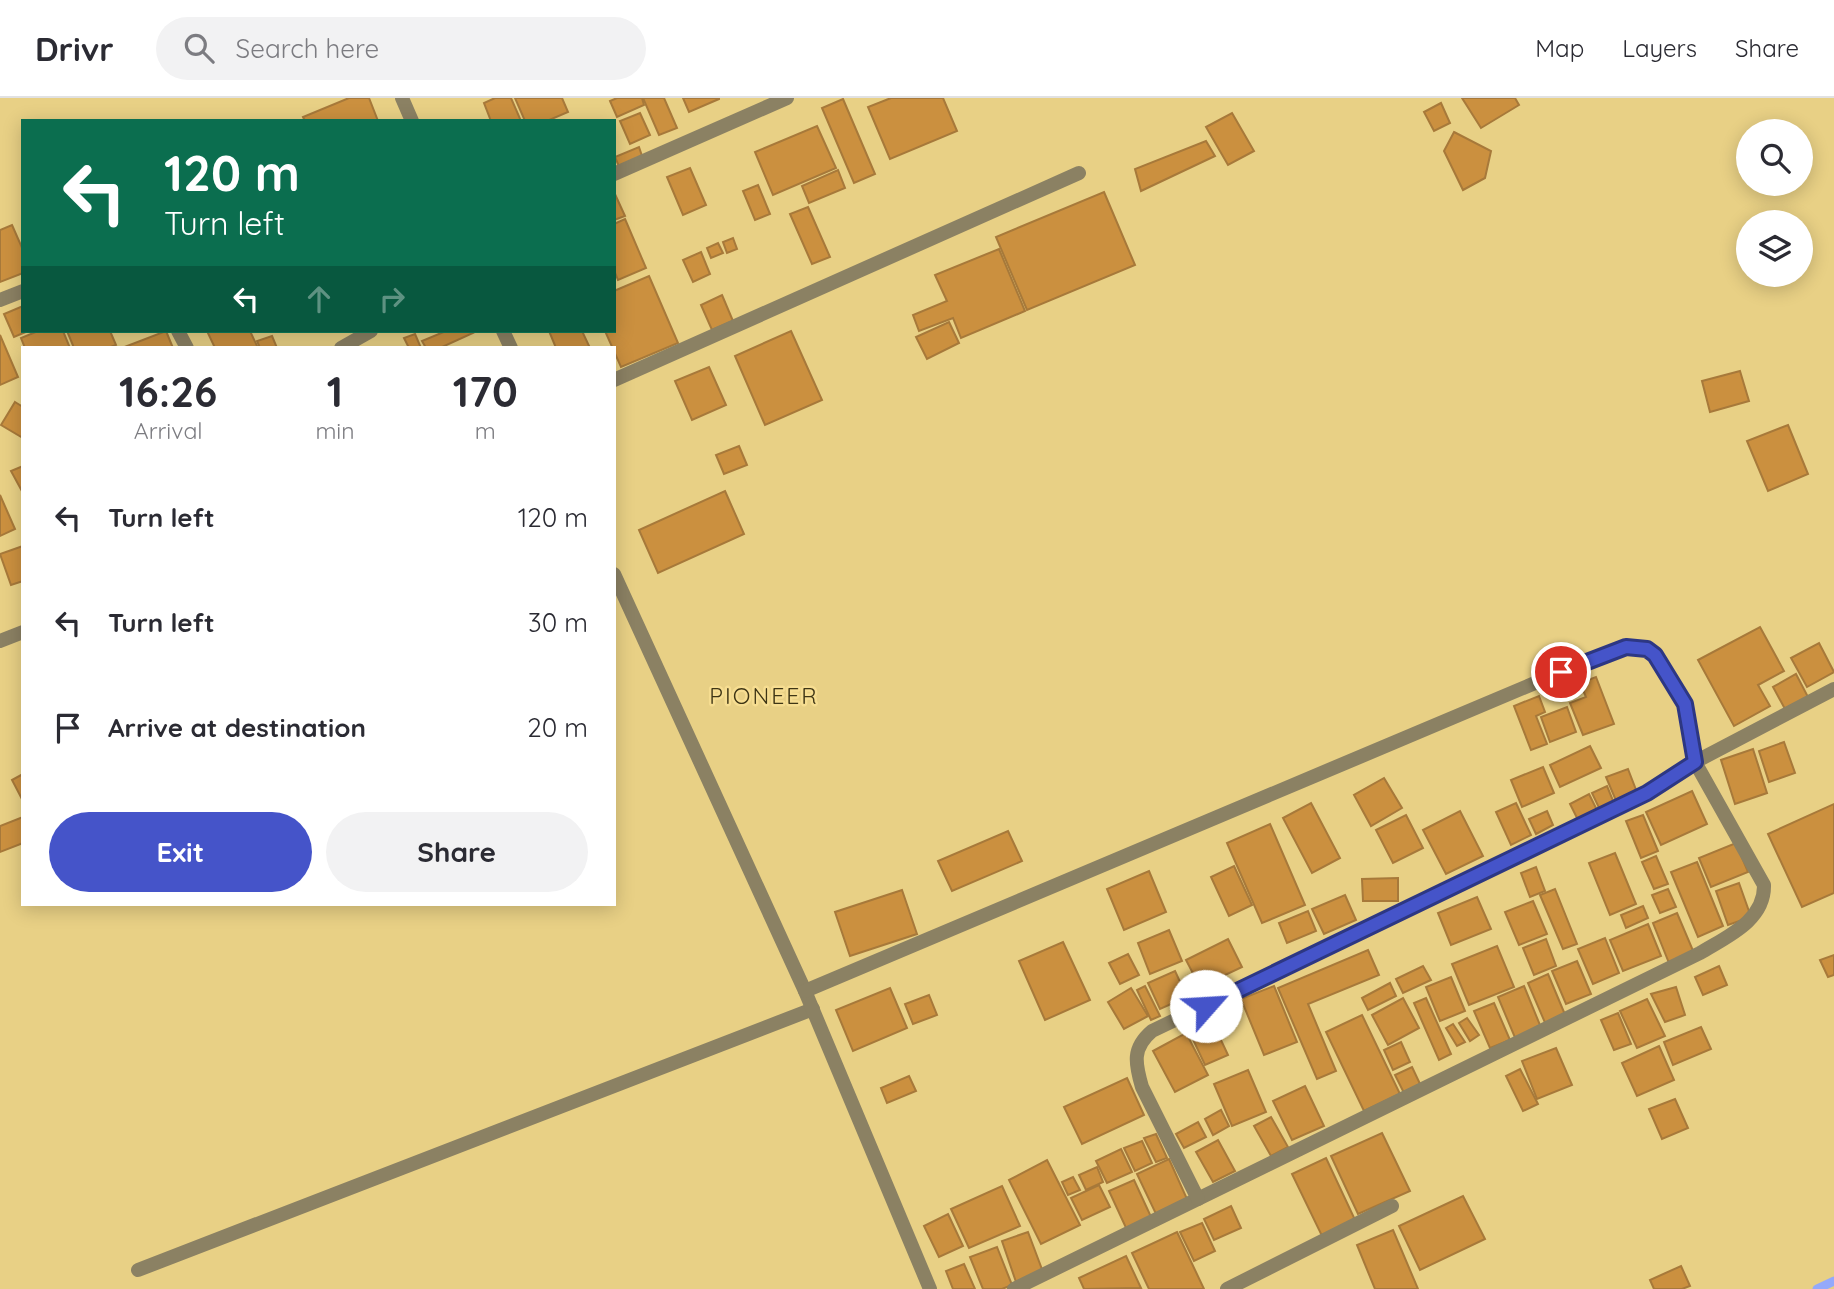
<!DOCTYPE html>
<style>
body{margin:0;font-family:Quicksand,sans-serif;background:#f2f2f3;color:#2b2b33;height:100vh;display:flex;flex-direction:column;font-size:26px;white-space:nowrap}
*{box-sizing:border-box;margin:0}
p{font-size:23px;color:#7c7c81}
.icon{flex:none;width:38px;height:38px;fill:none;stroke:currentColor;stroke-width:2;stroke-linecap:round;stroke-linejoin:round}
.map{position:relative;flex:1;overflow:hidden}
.drawer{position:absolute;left:21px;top:248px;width:595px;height:560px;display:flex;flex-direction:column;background:#fff;border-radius:0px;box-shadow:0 4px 18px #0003}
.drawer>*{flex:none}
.top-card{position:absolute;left:21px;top:21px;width:595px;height:214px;border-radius:0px;box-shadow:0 4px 18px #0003;background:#0b6e4f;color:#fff;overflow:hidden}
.tools{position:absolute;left:1736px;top:21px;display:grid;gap:14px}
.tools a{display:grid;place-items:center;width:77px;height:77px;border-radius:50%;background:#fff;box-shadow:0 4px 18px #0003;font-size:35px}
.pin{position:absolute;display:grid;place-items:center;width:60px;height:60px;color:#fff;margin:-30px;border:4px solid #fff;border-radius:50%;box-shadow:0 2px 7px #0007}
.me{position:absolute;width:77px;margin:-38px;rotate:64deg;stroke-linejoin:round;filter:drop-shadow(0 0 5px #0008)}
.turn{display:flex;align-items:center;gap:24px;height:147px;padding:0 28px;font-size:32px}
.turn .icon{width:91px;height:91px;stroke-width:2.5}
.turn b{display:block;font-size:49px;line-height:60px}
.lanes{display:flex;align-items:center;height:66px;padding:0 28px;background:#0003;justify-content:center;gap:35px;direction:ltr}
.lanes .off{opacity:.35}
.eta{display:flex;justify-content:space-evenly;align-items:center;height:119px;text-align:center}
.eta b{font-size:42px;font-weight:700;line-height:49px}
.button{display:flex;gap:14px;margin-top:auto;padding:14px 28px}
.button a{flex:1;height:80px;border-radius:42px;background:#4554c9;color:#fff;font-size:28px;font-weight:700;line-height:80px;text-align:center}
.button a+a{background:#f2f2f3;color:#2b2b33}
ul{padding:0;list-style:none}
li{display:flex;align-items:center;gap:21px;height:105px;padding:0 28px}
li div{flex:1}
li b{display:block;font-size:26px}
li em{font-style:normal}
header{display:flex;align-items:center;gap:42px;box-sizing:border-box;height:98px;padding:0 35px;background:#fff;border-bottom:2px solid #e1e1e2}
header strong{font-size:33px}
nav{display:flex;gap:38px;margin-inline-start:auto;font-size:24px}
.search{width:490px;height:63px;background:#f2f2f3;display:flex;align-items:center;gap:18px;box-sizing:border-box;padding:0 24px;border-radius:38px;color:#7c7c81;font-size:26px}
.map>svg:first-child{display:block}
</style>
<header>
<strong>Drivr</strong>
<div class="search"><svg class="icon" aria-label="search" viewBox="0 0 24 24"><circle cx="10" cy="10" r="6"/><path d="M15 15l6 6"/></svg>Search here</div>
<nav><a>Map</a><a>Layers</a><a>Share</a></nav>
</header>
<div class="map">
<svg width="1834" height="1191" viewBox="0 0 1834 1191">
<rect width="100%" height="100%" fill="#e8d085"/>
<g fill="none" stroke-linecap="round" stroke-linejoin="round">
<path stroke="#94a9fb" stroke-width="9" d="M1817 1191 1834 1183"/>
</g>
<g fill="#cb903f" stroke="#a7793a" stroke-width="2">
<path d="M349 0H369L378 23H305L303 19Z"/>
<path d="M495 0H511L521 23H491L484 5Z"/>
<path d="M515 0H562L568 14 547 23H525Z"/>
<path d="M617 0H642L644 7 617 19 610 3Z"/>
<path d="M643 0H664L677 30 659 37Z"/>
<path d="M683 0H719V1L689 14Z"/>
<path d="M891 0H943L957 33 890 61 868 9Z"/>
<path d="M1462 0H1515L1519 7 1481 30Z"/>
<path d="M843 1 875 76 854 85 822 10Z"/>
<path d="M1441 5 1450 25 1434 33 1424 14Z"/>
<path d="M640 15 650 37 630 46 620 23Z"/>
<path d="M1232 15 1254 53 1228 67 1206 29Z"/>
<path d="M817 28 836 70 773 97 755 54Z"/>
<path d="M1454 34 1491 53 1485 80 1463 92 1444 53Z"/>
<path d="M1206 43 1215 58 1141 93 1135 71Z"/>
<path d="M639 49 643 61 620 71 615 59Z"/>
<path d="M690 70 706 107 683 117 667 79Z"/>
<path d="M838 72 845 90 809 105 802 88Z"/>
<path d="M758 87 770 116 755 122 743 93Z"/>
<path d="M614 94 625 118 614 122Z"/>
<path d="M1104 94 1135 167 1027 212 996 139Z"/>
<path d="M808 109 830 159 812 166 790 116Z"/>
<path d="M625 121 646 170 618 182 614 172V126Z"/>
<path d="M12 127 23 152V175L0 184V132Z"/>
<path d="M733 140 737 151 727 155 723 144Z"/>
<path d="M718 145 723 155 711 160 707 150Z"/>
<path d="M999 151 1025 213 961 240 953 220 919 233 913 217 947 203 935 177Z"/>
<path d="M701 154 710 176 693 184 683 162Z"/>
<path d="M649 178 678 245 621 269 605 233H614V193Z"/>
<path d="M722 197 733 223 712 232 701 207Z"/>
<path d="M23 208V233H28L14 239 4 216Z"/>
<path d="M949 224 959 245 927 261 916 239Z"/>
<path d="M38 233H63L70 250H25L21 240Z"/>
<path d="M67 233H110L116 247 108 250H74Z"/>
<path d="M166 233 173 250H122Z"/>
<path d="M207 233H250L258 250H215Z"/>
<path d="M446 233H471L473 235 440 250H426L422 243Z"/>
<path d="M549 233H582L590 250H556Z"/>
<path d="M791 233 822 302 765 327 735 258Z"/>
<path d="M415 236 421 250H409L404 240Z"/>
<path d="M0 237 18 279 0 287Z"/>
<path d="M272 238 277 250H260L257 243Z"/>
<path d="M709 269 726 307 692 322 675 283Z"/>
<path d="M1740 273 1749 303 1710 314 1702 283Z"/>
<path d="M15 304 23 309V340L1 327Z"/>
<path d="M1788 327 1808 376 1768 393 1747 343Z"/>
<path d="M739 348 747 367 724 376 716 357Z"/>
<path d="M23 368V395L11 373Z"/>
<path d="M725 393 744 436 658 475 639 432Z"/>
<path d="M0 397 15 431 0 438Z"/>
<path d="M23 448V483L11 487 0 456Z"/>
<path d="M1760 529 1784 573 1758 587 1770 608 1734 628 1698 562Z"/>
<path d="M1819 545 1834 574 1807 589 1791 560Z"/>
<path d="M1796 576 1808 599 1785 611 1773 589Z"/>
<path d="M1596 579 1614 626 1583 637 1570 605 1586 599 1580 585Z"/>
<path d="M1539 598 1545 614 1536 618 1547 646 1531 652 1514 608Z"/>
<path d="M1567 609 1576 634 1550 644 1541 619Z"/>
<path d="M1784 644 1795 675 1769 684 1759 653Z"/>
<path d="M1590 648 1601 670 1560 689 1550 667Z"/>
<path d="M1753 651 1767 695 1735 706 1721 662Z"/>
<path d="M1543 669 1554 695 1522 709 1511 682Z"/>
<path d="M1628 671 1638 697 1617 705 1606 679Z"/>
<path d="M23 676V703L12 682Z"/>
<path d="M1384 680 1402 710 1371 728 1354 697Z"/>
<path d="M1607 688 1614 705 1600 712 1592 695Z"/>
<path d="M1692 693 1707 726 1661 747 1646 714Z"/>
<path d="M1589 696 1597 712 1578 722 1570 706Z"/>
<path d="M1311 705 1340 760 1312 775 1283 720Z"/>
<path d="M1516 705 1531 737 1511 747 1496 714Z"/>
<path d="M1834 706V795L1802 809 1768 736Z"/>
<path d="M1460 713 1483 758 1446 776 1423 732Z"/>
<path d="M1547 713 1553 727 1536 736 1529 721Z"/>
<path d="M1406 717 1423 750 1393 765 1376 732Z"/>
<path d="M1643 717 1658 753 1641 760 1626 723Z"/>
<path d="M23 719V745L0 754V728Z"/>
<path d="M1270 726 1305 807 1262 825 1227 745Z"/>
<path d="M1008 733 1022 763 952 793 938 763Z"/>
<path d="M1736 745 1748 774 1711 789 1699 760Z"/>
<path d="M1615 755 1636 806 1610 817 1589 765Z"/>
<path d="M1656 758 1668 786 1654 791 1642 764Z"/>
<path d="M1697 764 1723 828 1698 839 1671 774Z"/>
<path d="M1234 768 1252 807 1229 818 1211 779Z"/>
<path d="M1536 769 1545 793 1530 799 1521 775Z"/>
<path d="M1149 773 1166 814 1124 832 1107 791Z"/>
<path d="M1398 780V803H1363L1362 781Z"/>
<path d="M1739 785 1751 819 1728 827 1716 793Z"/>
<path d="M1555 791 1577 846 1563 851 1540 797Z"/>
<path d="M1668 791 1676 809 1660 815 1652 797Z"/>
<path d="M902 792 917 836 850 858 835 814Z"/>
<path d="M1345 797 1356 822 1324 836 1312 811Z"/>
<path d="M1477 799 1491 831 1451 847 1438 815Z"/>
<path d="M1533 803 1547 836 1519 847 1505 814Z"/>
<path d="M1643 808 1648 820 1626 830 1621 817Z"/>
<path d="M1308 813 1316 833 1287 845 1279 825Z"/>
<path d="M1677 815 1694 855 1669 865 1653 825Z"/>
<path d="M1648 826 1661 858 1623 873 1610 842Z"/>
<path d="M1169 832 1182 863 1150 876 1138 845Z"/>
<path d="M1605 840 1619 875 1593 886 1578 851Z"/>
<path d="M1228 841 1242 869 1200 889 1186 862Z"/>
<path d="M1546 841 1556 868 1534 877 1523 850Z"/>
<path d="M1063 844 1090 902 1045 922 1019 863Z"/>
<path d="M1497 848 1514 889 1469 907 1452 866Z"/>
<path d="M1368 852 1379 877 1308 906 1336 973 1317 981 1278 890Z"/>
<path d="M1128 856 1139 877 1120 886 1109 865Z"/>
<path d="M1834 857V877L1828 879 1820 862Z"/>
<path d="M1577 863 1591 896 1566 906 1552 873Z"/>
<path d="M1423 868 1431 882 1403 895 1396 881Z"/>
<path d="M1719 868 1727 887 1703 897 1695 879Z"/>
<path d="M1175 873 1187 899 1160 911 1148 885Z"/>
<path d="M1548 876 1566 919 1546 927 1528 885Z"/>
<path d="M1451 879 1465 913 1440 923 1426 889Z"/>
<path d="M1390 885 1396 898 1368 912 1362 900Z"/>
<path d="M1145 888 1160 918 1151 922 1137 892Z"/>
<path d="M1274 888 1297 944 1264 957 1241 901Z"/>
<path d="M1524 888 1542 932 1516 942 1498 899Z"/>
<path d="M1676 889 1685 917 1665 924 1651 896Z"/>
<path d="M890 890 907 930 853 953 836 912Z"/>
<path d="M1131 890 1148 918 1124 931 1108 904Z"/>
<path d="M929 897 937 917 913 926 905 906Z"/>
<path d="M1403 900 1419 930 1388 947 1372 917Z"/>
<path d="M1426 900 1451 956 1439 962 1414 905Z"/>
<path d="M1647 901 1665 938 1637 950 1620 913Z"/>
<path d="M1494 905 1510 942 1490 950 1474 913Z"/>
<path d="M1618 915 1631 946 1614 952 1601 922Z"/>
<path d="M1362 917 1400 996 1364 1013 1326 934Z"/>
<path d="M1467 920 1479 937 1470 943 1459 925Z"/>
<path d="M1212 923 1228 957 1205 967 1189 933Z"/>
<path d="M1453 926 1465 944 1457 948 1446 930Z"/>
<path d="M1701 929 1711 951 1673 967 1664 944Z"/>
<path d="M1186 935 1208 977 1175 994 1153 953Z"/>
<path d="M1401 944 1410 964 1393 972 1384 952Z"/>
<path d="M1659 948 1674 982 1637 998 1622 965Z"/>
<path d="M1556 950 1572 987 1537 1001 1522 963Z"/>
<path d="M1412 969 1421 988 1404 995 1395 977Z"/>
<path d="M1520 971 1538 1006 1523 1013 1506 978Z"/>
<path d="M1248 972 1266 1014 1232 1028 1214 986Z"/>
<path d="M909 978 916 993 887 1005 881 990Z"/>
<path d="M1127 980 1144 1017 1082 1046 1064 1009Z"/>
<path d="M1305 988 1324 1028 1292 1042 1273 1003Z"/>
<path d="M1675 1001 1688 1030 1662 1041 1649 1011Z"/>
<path d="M1221 1012 1229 1028 1213 1037 1205 1021Z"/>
<path d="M1271 1019 1288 1049 1271 1058 1254 1028Z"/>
<path d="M1198 1024 1206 1039 1184 1050 1176 1036Z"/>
<path d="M1382 1035 1410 1093 1358 1116 1331 1058Z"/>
<path d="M1156 1036 1167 1060 1156 1064 1144 1040Z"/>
<path d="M1218 1042 1235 1073 1213 1084 1196 1054Z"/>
<path d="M1142 1043 1152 1065 1135 1073 1124 1050Z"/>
<path d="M1121 1051 1132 1074 1107 1085 1096 1063Z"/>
<path d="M1326 1060 1356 1124 1323 1140 1292 1076Z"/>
<path d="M1169 1061 1187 1101 1156 1116 1137 1076Z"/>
<path d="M1047 1062 1080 1127 1041 1146 1009 1082Z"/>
<path d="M1097 1069 1103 1084 1086 1092 1079 1077Z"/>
<path d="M1073 1079 1080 1092 1068 1097 1062 1084Z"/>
<path d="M1134 1082 1152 1121 1127 1132 1109 1093Z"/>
<path d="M1099 1087 1110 1109 1082 1122 1071 1100Z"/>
<path d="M1002 1088 1020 1128 969 1150 951 1111Z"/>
<path d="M1463 1098 1485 1141 1420 1172 1399 1128Z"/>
<path d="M1231 1108 1241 1130 1214 1142 1204 1121Z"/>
<path d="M948 1116 963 1148 939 1159 924 1128Z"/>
<path d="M1202 1125 1215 1153 1194 1163 1180 1134Z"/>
<path d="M1393 1132 1418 1191H1375L1357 1147Z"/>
<path d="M1028 1134 1043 1174 1016 1184 1002 1143Z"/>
<path d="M1177 1134 1204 1191H1149L1132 1155Z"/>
<path d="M997 1149 1012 1187 1002 1191H983L970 1159Z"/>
<path d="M1126 1158 1141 1190 1084 1191 1079 1180Z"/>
<path d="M964 1166 975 1191H953L946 1173Z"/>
<path d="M1681 1168 1690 1188 1682 1191H1654L1650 1182Z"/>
</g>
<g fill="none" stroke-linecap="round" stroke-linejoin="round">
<path stroke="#8b8163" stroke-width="14" d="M138 1172 813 911"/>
<g stroke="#8b8163" stroke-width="14">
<path d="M402 0 412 23"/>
<path d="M614 76 787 0"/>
<path d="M0 202 23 193"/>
<path d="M178 233 187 250"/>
<path d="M503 233 511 250"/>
<path d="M341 250 371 233"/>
<path d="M614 282 1079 75"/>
<path d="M614 476 805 893 930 1191"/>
<path d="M0 543 23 534"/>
<path d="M805 893 1587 563 1626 549 1647 551 1655 557 1685 606 1695 664 1764 787C1765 823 1726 839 1700 855L1014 1191"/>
<path d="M1198 1101 1142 989C1135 965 1132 950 1152 933L1647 695 1695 664 1834 591"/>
<path d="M1227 1191 1392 1108"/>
</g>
</g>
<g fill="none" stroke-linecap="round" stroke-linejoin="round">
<g stroke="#2d3783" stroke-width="18">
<path id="route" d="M1206 908 1647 695 1695 664 1685 606 1655 557 1647 551 1626 549 1561 574"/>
</g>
<use href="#route" stroke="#4554c9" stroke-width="12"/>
</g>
<g text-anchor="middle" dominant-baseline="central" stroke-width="5" stroke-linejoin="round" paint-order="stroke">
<g font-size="23" letter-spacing="2" fill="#3e3515" stroke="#f6dd91">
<text x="764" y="597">PIONEER</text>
</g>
</g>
</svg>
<div class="tools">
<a><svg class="icon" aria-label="search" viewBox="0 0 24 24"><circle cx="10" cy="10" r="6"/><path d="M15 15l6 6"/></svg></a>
<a><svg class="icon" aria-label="layers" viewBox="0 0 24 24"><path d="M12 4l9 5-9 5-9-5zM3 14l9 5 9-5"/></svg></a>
</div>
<div class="pin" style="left:1561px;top:574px;background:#d93025"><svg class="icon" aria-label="arrive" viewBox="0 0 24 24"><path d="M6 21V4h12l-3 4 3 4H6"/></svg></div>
<svg class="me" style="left:1206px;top:908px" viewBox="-20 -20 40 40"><circle r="19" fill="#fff"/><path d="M0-13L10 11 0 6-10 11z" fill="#4554c9"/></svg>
<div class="top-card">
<div class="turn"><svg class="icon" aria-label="left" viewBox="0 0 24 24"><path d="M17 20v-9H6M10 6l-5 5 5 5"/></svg><div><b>120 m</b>Turn left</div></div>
<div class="lanes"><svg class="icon" aria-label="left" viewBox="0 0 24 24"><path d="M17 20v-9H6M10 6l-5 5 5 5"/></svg><svg class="icon off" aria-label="ahead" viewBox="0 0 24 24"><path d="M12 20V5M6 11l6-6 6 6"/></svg><svg class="icon off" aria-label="right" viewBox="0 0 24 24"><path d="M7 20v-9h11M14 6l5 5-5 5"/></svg></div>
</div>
<section class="drawer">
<div class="eta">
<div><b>16:26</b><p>Arrival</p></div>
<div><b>1</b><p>min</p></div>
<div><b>170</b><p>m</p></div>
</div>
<ul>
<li><svg class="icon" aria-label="left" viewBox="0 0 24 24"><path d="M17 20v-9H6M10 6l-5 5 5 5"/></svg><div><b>Turn left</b></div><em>120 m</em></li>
<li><svg class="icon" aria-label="left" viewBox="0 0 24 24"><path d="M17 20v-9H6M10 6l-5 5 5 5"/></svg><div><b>Turn left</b></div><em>30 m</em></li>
<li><svg class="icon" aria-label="arrive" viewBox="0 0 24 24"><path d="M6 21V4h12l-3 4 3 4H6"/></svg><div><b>Arrive at destination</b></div><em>20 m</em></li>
</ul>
<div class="button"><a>Exit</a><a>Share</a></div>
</section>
</div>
